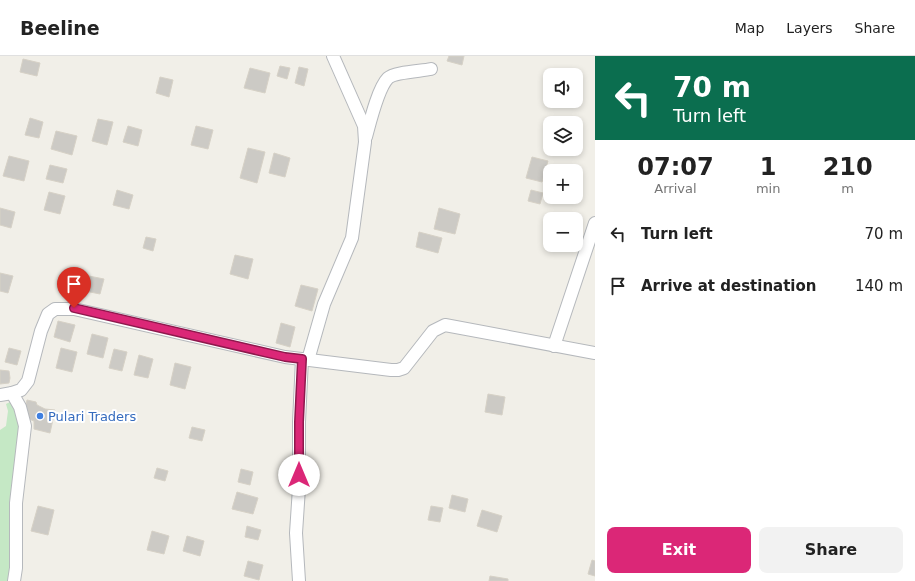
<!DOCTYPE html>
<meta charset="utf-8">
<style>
body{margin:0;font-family:"DejaVu Sans",sans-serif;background:#f2f2f2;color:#222;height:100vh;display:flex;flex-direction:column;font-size:15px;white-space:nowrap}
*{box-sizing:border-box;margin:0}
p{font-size:13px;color:#767676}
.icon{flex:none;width:22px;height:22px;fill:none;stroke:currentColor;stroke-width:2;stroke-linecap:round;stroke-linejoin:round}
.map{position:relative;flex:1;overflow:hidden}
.side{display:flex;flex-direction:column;background:#fff;width:320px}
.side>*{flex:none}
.banner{background:#0b6e4f;color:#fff;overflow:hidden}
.fabs{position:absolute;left:543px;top:12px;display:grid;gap:8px}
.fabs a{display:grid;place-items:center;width:40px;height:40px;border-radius:8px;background:#fff;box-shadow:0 2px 6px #0003;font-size:20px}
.pin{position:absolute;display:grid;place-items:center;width:34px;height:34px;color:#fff;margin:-41px -17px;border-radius:50% 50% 50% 0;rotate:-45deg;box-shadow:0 0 4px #0007}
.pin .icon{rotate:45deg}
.me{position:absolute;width:44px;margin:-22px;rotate:0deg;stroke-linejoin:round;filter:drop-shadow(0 0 3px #0008)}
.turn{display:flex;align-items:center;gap:14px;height:84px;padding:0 12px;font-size:18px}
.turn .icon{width:52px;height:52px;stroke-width:2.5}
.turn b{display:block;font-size:28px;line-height:34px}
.eta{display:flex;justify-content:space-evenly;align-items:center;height:68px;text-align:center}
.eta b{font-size:24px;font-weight:800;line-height:28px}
.primary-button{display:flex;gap:8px;margin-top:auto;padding:8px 12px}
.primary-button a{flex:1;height:46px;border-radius:8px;background:#db2777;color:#fff;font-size:16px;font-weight:800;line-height:46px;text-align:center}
.primary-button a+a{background:#f2f2f2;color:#222}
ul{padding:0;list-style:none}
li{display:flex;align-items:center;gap:12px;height:52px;padding:0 12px}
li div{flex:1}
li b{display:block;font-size:15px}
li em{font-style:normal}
header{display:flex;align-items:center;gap:24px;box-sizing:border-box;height:56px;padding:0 20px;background:#fff;border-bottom:1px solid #e0e0e0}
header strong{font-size:19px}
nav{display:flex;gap:22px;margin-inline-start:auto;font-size:14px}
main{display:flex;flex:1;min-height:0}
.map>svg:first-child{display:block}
</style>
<header>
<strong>Beeline</strong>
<nav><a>Map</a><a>Layers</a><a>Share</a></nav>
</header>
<main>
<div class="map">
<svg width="595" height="525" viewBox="0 0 595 525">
<rect width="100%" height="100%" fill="#f1efe8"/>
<path fill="#c5e8c5" d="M10 346 15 354 20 370 11 522 7 525H0V374L6 370 8 355 6 348Z"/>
<g fill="#cccac5" stroke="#d6d1c6">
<path d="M449 0H464L462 9 447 5Z"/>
<path d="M23 3 40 7 37 20 20 16Z"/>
<path d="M280 10 290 12 287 23 277 20Z"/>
<path d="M299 11 308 13 304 30 295 27Z"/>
<path d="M250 12 270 17 265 37 244 32Z"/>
<path d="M160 21 173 24 169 41 156 37Z"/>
<path d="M30 62 43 66 39 82 25 79Z"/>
<path d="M98 63 113 66 107 89 92 85Z"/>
<path d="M128 70 142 74 138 90 123 86Z"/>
<path d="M196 70 213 74 208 93 191 89Z"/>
<path d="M56 75 77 80 72 99 51 93Z"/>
<path d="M248 92 265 96 257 127 240 122Z"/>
<path d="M274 97 290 102 285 121 269 117Z"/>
<path d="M9 100 29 105 24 125 3 120Z"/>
<path d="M532 101 548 105 542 126 526 122Z"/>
<path d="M50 109 67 113 63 127 46 123Z"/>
<path d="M552 109 561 112 560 115H551Z"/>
<path d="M117 134 133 139 129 153 113 149Z"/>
<path d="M531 134 543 137 540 148 528 145Z"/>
<path d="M49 136 65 140 60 158 44 154Z"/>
<path d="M0 152 15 156 11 172 0 169Z"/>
<path d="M439 152 460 158 455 178 434 173Z"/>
<path d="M419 176 442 182 438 197 416 191Z"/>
<path d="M146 181 156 183 153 195 143 192Z"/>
<path d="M235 199 253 203 248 223 230 218Z"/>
<path d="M0 217 13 220 8 237 0 235Z"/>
<path d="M89 220 104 223 100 238 85 235Z"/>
<path d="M301 229 318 233 312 255 295 250Z"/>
<path d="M58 265 75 269 70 286 54 281Z"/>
<path d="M281 267 295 271 290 291 276 287Z"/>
<path d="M92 278 108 282 103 302 87 298Z"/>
<path d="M9 292 21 295 17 309 5 306Z"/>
<path d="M61 292 77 296 72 316 56 312Z"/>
<path d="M114 293 127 296 122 315 109 312Z"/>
<path d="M139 299 153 303 148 322 134 319Z"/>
<path d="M175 307 191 311 185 333 170 329Z"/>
<path d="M0 314 9 315 10 322 9 327 0 328Z"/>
<path d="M488 338 505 341 502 359 485 356Z"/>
<path d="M27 344 36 346 37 349 45 353 55 354 50 377 34 373V365L29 363 27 354 25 353Z"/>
<path d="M192 371 205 374 202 385 189 382Z"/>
<path d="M157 412 168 415 165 425 154 422Z"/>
<path d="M241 413 253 416 250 429 238 426Z"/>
<path d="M237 436 258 442 253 458 232 453Z"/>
<path d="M452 439 468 443 465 456 449 452Z"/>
<path d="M38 450 54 454 48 479 31 475Z"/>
<path d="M431 450 443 452 440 466 428 464Z"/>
<path d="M482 454 502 460 497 476 477 470Z"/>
<path d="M247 470 261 474 258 484 245 481Z"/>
<path d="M152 475 169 480 164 498 147 494Z"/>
<path d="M187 480 204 485 200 500 183 495Z"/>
<path d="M592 504 595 505V520L588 518Z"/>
<path d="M248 505 263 509 259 524 244 520Z"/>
<path d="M490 520 508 523V525H489Z"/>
</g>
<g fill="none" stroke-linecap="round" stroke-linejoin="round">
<g stroke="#b5b8bc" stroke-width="14">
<g id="minor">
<path d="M366 81C370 66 378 32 388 22 394 16 422 15 431 13"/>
<path d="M554 290 595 167"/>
<path d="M308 304 324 248 352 182 365 86 364 70 333 0"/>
<path d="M12 337 20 351 25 370 16 447V512L14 525"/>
<path d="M0 339 12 337 21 334 28 325 41 275 48 258 55 253H74L285 301 391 314H398L404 312 433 275 445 269 595 297"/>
<path d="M299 525 296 477 299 432V366L302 303"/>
</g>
</g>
<use href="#minor" stroke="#fff" stroke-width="12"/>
</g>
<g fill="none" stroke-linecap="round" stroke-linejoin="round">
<g stroke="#8e194d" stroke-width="10">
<path id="route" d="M74 252 285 301 302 303 299 366V419"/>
</g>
<use href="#route" stroke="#db2777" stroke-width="7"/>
</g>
<circle fill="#3f7fe0" stroke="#fff" stroke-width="1.5" cx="40" cy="360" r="4"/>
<g text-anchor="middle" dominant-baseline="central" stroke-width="4" stroke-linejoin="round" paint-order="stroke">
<g font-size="13" fill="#366cbe" stroke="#fff" text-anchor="start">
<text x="48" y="360">Pulari Traders</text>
</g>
</g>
</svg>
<div class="fabs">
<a><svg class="icon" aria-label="sound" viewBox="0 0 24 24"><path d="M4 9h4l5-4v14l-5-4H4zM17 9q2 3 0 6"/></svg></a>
<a><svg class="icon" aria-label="layers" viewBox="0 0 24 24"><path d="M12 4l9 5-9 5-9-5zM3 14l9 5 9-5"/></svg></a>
<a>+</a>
<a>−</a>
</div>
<div class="pin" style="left:74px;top:252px;background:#d93025"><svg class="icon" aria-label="arrive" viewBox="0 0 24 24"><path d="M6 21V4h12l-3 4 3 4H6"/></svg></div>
<svg class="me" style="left:299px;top:419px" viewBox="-20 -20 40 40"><circle r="19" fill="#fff"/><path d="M0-13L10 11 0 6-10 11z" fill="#db2777"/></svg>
</div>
<section class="side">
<div class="banner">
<div class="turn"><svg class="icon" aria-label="left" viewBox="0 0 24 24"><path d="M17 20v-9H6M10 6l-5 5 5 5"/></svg><div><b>70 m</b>Turn left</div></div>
</div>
<div class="eta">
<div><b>07:07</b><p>Arrival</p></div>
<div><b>1</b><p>min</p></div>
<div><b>210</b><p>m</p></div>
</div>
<ul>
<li><svg class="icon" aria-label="left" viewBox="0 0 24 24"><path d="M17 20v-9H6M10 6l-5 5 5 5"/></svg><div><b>Turn left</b></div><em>70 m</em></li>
<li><svg class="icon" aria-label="arrive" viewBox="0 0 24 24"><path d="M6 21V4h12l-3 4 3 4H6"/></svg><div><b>Arrive at destination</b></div><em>140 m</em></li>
</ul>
<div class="primary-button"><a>Exit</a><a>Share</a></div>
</section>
</main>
